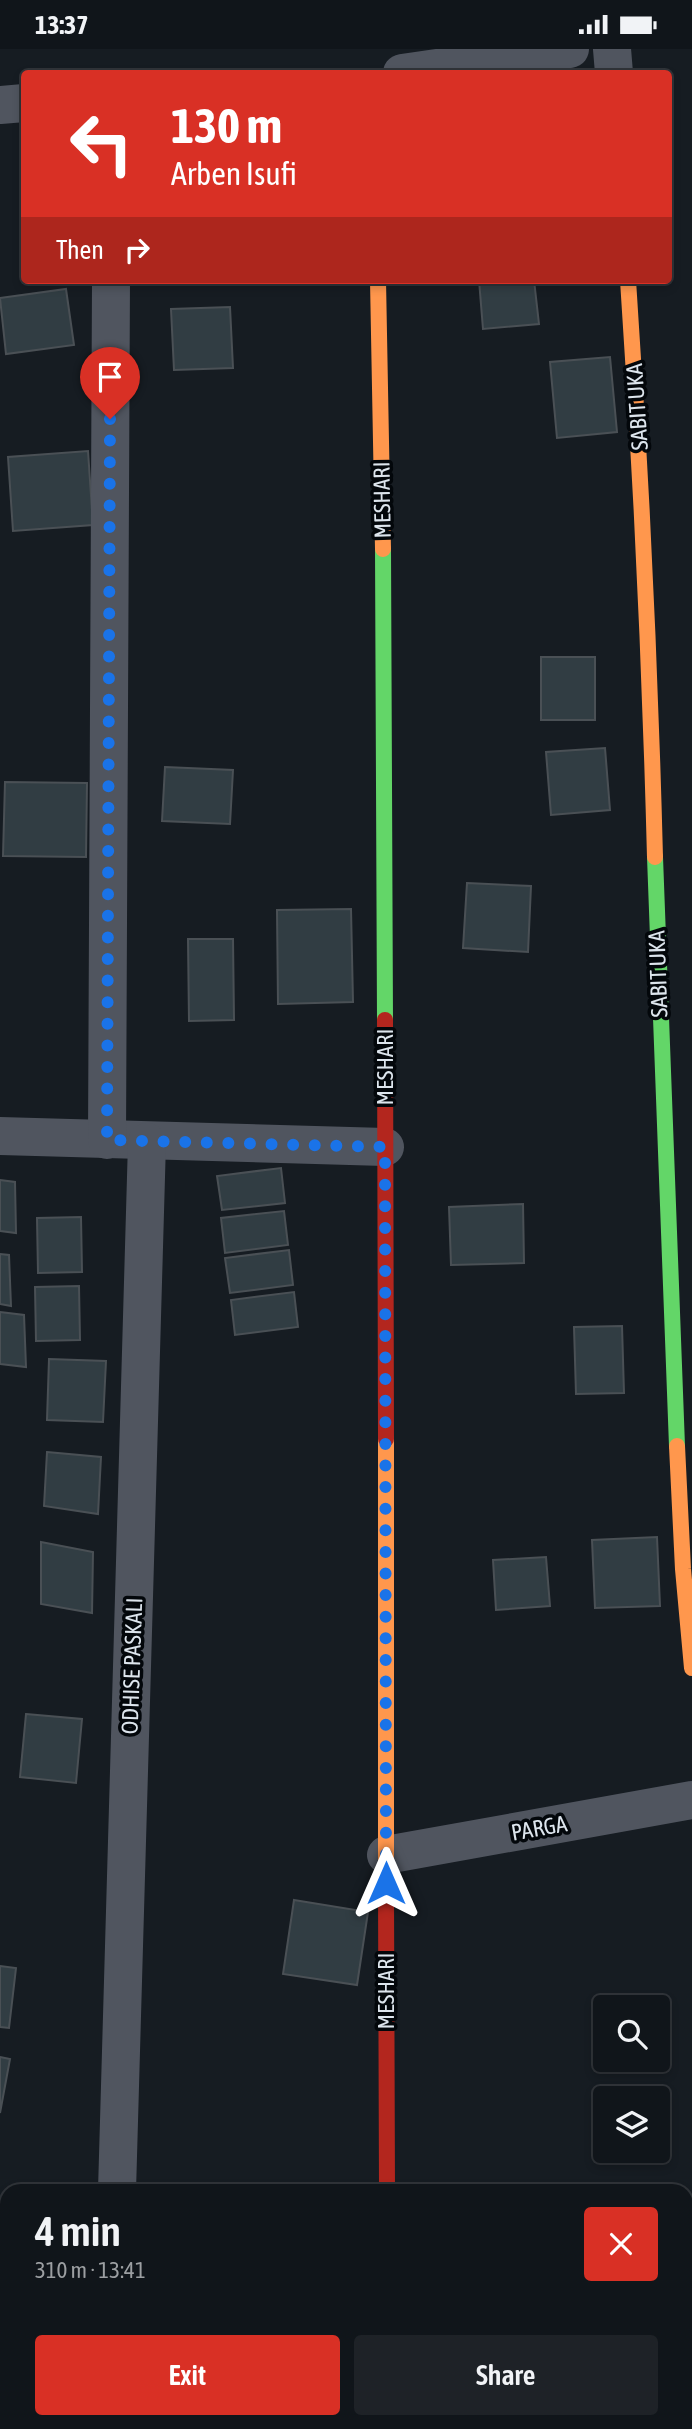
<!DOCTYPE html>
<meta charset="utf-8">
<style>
body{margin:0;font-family:"Asap Condensed",sans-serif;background:#1e2227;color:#f1f3f6;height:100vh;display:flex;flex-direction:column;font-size:26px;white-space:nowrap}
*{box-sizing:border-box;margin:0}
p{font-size:23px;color:#9c9fa2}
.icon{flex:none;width:38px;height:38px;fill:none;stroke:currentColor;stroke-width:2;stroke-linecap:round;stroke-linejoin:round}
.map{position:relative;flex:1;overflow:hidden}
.drawer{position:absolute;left:0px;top:2135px;width:693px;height:245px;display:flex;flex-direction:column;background:#10151a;border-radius:21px 21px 0 0;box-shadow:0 4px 10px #0003,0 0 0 2px #303439}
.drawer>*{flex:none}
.banner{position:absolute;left:21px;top:21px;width:651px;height:214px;border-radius:7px;box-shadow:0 4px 10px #0003,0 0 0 2px #303439;background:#d93025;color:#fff;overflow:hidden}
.controls{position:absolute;left:593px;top:1946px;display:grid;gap:14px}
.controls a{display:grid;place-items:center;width:77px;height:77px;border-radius:7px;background:#10151a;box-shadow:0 4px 10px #0003,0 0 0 2px #303439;font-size:35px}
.pin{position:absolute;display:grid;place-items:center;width:60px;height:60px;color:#fff;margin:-72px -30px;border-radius:50% 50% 50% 0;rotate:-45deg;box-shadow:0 0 7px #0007}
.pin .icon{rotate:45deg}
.me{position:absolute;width:77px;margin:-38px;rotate:0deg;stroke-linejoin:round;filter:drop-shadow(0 0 5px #0008)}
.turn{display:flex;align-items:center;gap:24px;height:147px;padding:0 35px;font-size:32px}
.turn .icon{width:91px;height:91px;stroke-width:2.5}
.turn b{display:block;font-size:49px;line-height:60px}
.then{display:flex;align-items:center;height:66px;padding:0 35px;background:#0003;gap:14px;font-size:26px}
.round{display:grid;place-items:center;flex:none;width:74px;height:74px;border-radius:7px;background:#1e2227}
.head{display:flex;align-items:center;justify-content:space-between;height:119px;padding:0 35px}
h1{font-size:42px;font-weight:600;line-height:52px}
.cta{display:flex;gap:14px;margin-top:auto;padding:14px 35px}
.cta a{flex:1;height:80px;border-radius:7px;background:#d93025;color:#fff;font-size:28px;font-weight:600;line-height:80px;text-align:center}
.cta a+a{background:#1e2227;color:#f1f3f6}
.status{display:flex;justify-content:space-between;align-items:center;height:49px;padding:0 35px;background:#10151a;direction:ltr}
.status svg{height:19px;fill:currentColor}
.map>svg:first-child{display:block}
</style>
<div class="status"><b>13:37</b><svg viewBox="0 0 49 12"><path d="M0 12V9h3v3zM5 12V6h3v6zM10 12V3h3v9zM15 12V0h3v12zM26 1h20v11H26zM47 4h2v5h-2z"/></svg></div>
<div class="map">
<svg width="692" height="2380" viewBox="0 0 692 2380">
<rect width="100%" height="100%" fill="#161c22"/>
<g fill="#313d43" stroke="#4a5055" stroke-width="2">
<path d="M479 231H534L539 275 483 280Z"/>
<path d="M66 240 74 296 6 305 0 249Z"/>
<path d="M230 258 233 319 174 321 171 260Z"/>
<path d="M610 308 617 383 557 389 550 313Z"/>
<path d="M88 402 93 476 13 482 8 408Z"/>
<rect x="541" y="608" width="54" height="63"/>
<path d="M605 699 610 761 551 766 546 703Z"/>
<path d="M165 718 233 721 230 775 162 772Z"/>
<path d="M5 733 87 734 86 808 3 807Z"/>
<path d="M467 834 531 837 528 903 463 899Z"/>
<path d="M351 860 353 953 278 955 277 861Z"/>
<path d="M188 890H233L234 971 189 972Z"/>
<path d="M281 1119 285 1154 222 1161 217 1127Z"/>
<path d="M0 1131 15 1133 16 1184 0 1182Z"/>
<path d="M523 1155 524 1214 451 1216 449 1158Z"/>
<path d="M284 1162 288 1196 225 1204 221 1169Z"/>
<path d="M81 1168 82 1223 38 1224 37 1169Z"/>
<path d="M289 1201 293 1236 230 1244 225 1209Z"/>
<path d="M0 1205 9 1206 11 1257 0 1255Z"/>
<path d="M79 1237 80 1291 36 1292 35 1238Z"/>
<path d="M294 1243 298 1278 235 1286 231 1251Z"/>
<path d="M0 1263 24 1266 26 1318 0 1315Z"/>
<path d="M622 1277 624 1344 576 1345 574 1278Z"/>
<path d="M49 1310 106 1312 103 1373 47 1371Z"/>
<path d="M47 1403 101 1408 98 1465 44 1457Z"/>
<path d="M657 1488 660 1557 595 1559 592 1491Z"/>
<path d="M41 1493 93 1503 92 1564 41 1555Z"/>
<path d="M546 1508 550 1557 496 1561 493 1511Z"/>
<path d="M26 1665 82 1670 76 1734 20 1728Z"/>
<path d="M294 1851 368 1863 357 1936 283 1925Z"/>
<path d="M0 1917 16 1919 9 1979 0 1978Z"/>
<path d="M0 2008 10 2010 0 2064Z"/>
<path d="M692 2230V2285L686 2286V2231Z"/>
<rect x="0" y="2272" width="7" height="84"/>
<path d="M195 2373H247V2374L195 2376Z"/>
</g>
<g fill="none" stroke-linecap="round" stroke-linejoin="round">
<g stroke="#50555f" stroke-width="38">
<path d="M612 0 614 24"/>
<path d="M402 24 570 0"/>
<path d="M0 56 24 54"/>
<path d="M0 1087 385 1098"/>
<path d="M107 1091 111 231"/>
<path d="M386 1806 692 1751"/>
<path d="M117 2142 147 1093"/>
<path d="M686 2340 692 2339"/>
<path d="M110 2380V2373"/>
<path d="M407 2380 456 2373"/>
</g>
<g stroke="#63d668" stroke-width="16">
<path d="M383 500 385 971"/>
<path d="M655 808 677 1397"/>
</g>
<g stroke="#ff974d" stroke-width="16">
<path d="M378 231 383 500"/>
<path d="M628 231C641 423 650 615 655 808"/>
<path d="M386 1390V1843"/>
<path d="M677 1397 683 1520 692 1619"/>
</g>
<g stroke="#b3261e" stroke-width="16">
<path d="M385 971 386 1390"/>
<path d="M386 1843 387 2142"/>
</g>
</g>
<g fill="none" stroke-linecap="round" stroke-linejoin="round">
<path stroke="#1a73e8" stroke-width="12" stroke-dasharray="0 21.6" d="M110 370 107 1091 385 1098 386 1834"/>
</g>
<g text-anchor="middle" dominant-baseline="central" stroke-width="7" stroke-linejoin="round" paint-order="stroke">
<g font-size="23" fill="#dde5ed" stroke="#03070b">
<text transform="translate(637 358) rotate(-94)">SABIT UKA</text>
<text transform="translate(382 451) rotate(-91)">MESHARI</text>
<text transform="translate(658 925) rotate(-92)">SABIT UKA</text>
<text transform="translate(385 1018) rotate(-90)">MESHARI</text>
<text transform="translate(132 1617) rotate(-88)">ODHISE PASKALI</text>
<text transform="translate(539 1779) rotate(-10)">PARGA</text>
<text transform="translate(386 1942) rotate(-90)">MESHARI</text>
</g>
</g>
</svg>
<div class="controls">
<a><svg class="icon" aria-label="search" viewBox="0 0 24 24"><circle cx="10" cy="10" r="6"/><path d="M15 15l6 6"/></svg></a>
<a><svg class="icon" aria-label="layers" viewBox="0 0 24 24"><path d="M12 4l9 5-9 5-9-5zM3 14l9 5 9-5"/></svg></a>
</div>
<div class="pin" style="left:110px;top:370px;background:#d93025"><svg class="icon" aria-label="arrive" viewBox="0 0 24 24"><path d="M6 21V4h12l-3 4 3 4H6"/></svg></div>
<svg class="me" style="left:386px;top:1834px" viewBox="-20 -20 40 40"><path d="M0-17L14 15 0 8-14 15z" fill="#1a73e8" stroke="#fff" stroke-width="4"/></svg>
<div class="banner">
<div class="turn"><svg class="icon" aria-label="left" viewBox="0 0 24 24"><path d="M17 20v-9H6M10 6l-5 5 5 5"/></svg><div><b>130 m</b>Arben Isufi</div></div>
<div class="then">Then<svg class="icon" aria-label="right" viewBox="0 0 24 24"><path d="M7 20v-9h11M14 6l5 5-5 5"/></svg></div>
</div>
<section class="drawer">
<div class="head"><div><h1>4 min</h1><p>310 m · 13:41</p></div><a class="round" style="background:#d93025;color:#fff"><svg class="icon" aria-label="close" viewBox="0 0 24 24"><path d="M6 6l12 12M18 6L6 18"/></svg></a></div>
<div class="cta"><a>Exit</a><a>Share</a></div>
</section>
</div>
